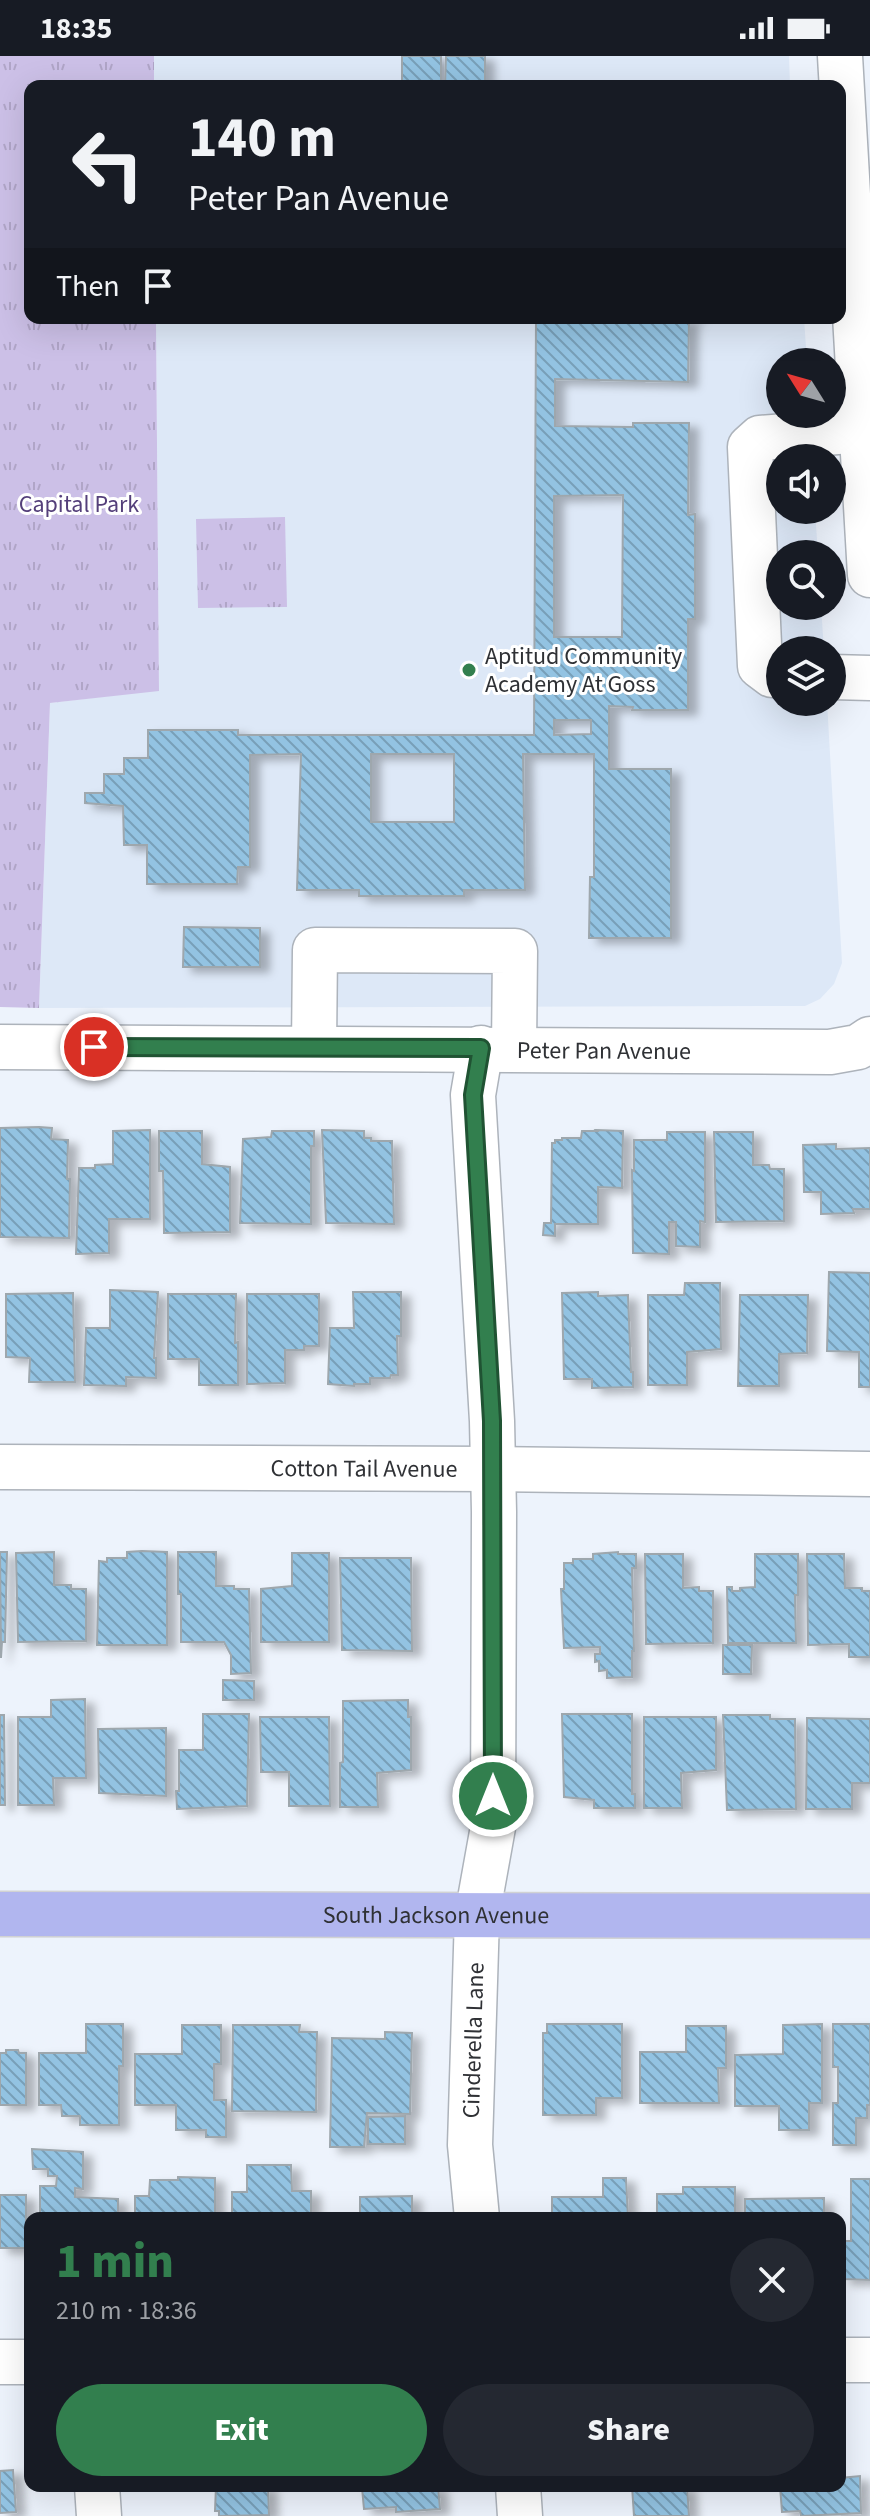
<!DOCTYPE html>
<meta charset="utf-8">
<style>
body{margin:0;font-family:"Source Sans 3",sans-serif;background:#242831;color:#f1f3f6;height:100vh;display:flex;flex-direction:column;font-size:30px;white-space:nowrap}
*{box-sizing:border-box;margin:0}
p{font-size:26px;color:#9ea1a6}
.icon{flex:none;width:44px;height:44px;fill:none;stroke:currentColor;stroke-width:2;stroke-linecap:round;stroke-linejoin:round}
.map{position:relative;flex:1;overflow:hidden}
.sheet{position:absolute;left:24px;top:2156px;width:822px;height:280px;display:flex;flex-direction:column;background:#171b24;border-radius:16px;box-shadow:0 8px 32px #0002}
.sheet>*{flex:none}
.guide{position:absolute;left:24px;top:24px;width:822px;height:244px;border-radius:16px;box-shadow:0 8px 32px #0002;background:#171b24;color:#f1f3f6;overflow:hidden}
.needle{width:52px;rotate:307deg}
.buttons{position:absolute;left:766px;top:292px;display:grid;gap:16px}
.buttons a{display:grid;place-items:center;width:80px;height:80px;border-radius:50%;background:#171b24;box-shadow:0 8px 32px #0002;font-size:40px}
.pin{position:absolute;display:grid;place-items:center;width:68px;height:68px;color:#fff;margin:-34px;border:4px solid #fff;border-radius:50%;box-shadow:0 2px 8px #0007}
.me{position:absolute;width:88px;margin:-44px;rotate:0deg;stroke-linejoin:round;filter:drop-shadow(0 0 6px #0008)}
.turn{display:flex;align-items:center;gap:28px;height:168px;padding:0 32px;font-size:36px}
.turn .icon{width:104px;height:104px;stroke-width:2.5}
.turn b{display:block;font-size:56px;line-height:68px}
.then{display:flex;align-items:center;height:76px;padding:0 32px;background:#0003;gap:16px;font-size:30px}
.round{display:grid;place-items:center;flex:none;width:84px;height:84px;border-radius:42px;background:#242831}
.overview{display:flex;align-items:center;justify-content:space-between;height:136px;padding:0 32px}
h1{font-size:48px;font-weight:800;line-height:60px;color:#327f4e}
.button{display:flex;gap:16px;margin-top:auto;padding:16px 32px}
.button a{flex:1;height:92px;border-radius:48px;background:#327f4e;color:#fff;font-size:32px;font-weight:800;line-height:92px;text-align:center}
.button a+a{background:#242831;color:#f1f3f6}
.status{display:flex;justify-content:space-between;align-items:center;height:56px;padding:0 40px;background:#171b24;direction:ltr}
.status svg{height:22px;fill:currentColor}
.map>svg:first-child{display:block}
</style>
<div class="status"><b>18:35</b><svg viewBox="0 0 49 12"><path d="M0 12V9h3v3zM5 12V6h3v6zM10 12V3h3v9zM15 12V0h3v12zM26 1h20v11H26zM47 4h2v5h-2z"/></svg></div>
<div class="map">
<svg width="870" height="2460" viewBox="0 0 870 2460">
<defs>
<pattern id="park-tufts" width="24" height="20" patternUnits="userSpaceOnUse" patternTransform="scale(2)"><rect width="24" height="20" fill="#ccc0e7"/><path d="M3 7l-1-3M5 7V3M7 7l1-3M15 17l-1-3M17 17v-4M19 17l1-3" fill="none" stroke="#b0a5c7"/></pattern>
<pattern id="building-back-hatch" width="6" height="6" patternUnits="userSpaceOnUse" patternTransform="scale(2)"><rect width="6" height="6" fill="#93c3e2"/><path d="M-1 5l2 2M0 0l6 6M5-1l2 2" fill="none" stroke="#789fb8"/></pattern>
<filter id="shadow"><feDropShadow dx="9" dy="5" stdDeviation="4" flood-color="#0004"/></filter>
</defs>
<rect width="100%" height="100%" fill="#edf3fc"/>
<g fill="#dde8f7">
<path d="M154 0H789L790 30H154Z"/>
<path d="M156 262H804L807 306H780V358H810L812 402H780V454H815L818 498H780V550H821L824 594H780V646H827L842 907 834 928 820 943 805 950 39 952 50 647 159 634Z"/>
</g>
<g fill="url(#park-tufts)">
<path d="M0 0H154V30H30V262H156L159 635 50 647 39 952 0 951Z"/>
<path d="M285 461 287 551 198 552 196 463Z"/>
</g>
<g fill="url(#building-back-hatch)" stroke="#9ea7ad" stroke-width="2" fill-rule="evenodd" filter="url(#shadow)">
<rect x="402" y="0" width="39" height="30"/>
<path d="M446 0H485V30H445Z"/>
<path d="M536 262H696L689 264 688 326 555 323V370L633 371V367H689L688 459 695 458V563H688V654H632L633 651 609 650V713H671V882H589L590 821H594V698H523L525 834H464V840H359V834H297L301 698 250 699V811H238L237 828H147V789H124L123 750 85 747V737H104V718H124V702H148V674H238V679H534ZM623 439 622 581H554V440ZM554 664H591V678L554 679ZM371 698H454V766H371Z"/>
<path d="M184 871 260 872V911H183Z"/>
<path d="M39 1071 52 1072 51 1083 68 1084 67 1123H70L69 1182 0 1181V1072Z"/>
<path d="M150 1074V1163H109V1197L76 1198 79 1112H95V1109L113 1108V1075Z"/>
<path d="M322 1074 364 1075V1082H371V1085H392L394 1168 326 1167Z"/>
<path d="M596 1074 623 1075 622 1132 598 1131V1168H555V1180L543 1179 544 1167H551L552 1087H555V1084H562V1082H581L582 1075H597Z"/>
<path d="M159 1075H202V1108L230 1111V1176L164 1177 163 1115H159Z"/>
<path d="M272 1075H314V1090H311V1168L240 1167 243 1083 271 1081Z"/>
<path d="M667 1076H705V1166L700 1165V1191L676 1190V1166H669V1198L633 1197 632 1114 634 1115V1084H667Z"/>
<path d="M714 1076H753V1109H769L770 1113H784V1165L716 1166Z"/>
<path d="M836 1088V1093L870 1092V1153H853L854 1157 821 1158V1136H804L803 1089Z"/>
<path d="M829 1216 870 1217V1331H859V1296L827 1295Z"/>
<path d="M685 1227H720L721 1293 687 1296V1329H648V1239H684Z"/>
<path d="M110 1234 158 1236 154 1302H156V1322L126 1321V1330L84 1329 86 1272H110Z"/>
<path d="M353 1236H401V1280H397L398 1319H391L390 1322H370V1328H354V1330L328 1328 330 1272H354Z"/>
<path d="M598 1236V1240L628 1239 631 1316H633V1331L592 1332V1323H564L562 1237Z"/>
<path d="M73 1237 75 1326H29L30 1302 6 1301V1238Z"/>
<path d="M168 1238H236L235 1287 238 1286V1329H199V1303H168Z"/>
<path d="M247 1238H319V1290H304V1294H285V1327L247 1328Z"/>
<path d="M740 1239H808L807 1297 779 1298V1330H738Z"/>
<path d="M142 1495 167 1496V1589H97L99 1505 107 1506V1502H127V1496Z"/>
<path d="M0 1496H7L5 1586H2L1 1602Z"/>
<path d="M54 1496V1529H71V1533H86V1585L18 1586 16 1497Z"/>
<path d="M178 1496H216V1530H234V1533H249L251 1617 231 1618V1599L224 1586H181V1538H178Z"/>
<path d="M618 1496V1498H636V1512H632L634 1595H632V1621L607 1622V1614L599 1615V1605L595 1606V1598H600V1591L564 1592 561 1533H564V1507H573V1503H593V1498Z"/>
<path d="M292 1497H329V1586H261V1533L292 1530Z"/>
<path d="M645 1498H683V1532L699 1531V1535H713V1587L646 1588Z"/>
<path d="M755 1498H798V1539H795L796 1587H728L727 1531H732V1535H740V1532L755 1531Z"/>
<path d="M807 1498H844L845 1532H862V1535H870V1601H849V1588L808 1589Z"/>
<path d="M340 1502H411L412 1595 342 1594Z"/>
<path d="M723 1589H752L751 1618H723Z"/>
<path d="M223 1624 254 1625V1644H223Z"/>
<path d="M85 1643 86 1722H53L54 1749H18V1661H51V1644Z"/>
<path d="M408 1644V1661H411V1714L377 1717 378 1751H340V1707L343 1706V1645Z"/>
<path d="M203 1658H249L247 1750 177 1753 176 1735H179V1694H203Z"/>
<path d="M562 1658H632V1738H635V1752H594V1744L564 1741Z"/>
<path d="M0 1659H4L5 1749H0Z"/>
<path d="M723 1659H770V1663H795L796 1753 727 1754Z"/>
<path d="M260 1661H329L330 1750H289V1716H261Z"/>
<path d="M644 1661H716V1714L681 1717 682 1752H644Z"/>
<path d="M807 1662 870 1663V1727H852V1753H806Z"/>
<path d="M166 1672V1740L99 1737 98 1673Z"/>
<path d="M86 1968H123V2010H119V2069H80V2060H62L61 2049H39V1997H86Z"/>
<path d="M547 1968H622V2042H596V2059H543V1977H547Z"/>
<path d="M822 1968V2047H809V2074H779V2050H735V1999L783 1998V1969Z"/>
<path d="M833 1968H870V2049H867V2062H856V2089H833V2047H838V2011H833Z"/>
<path d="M182 1969H221V2008H214V2044H226V2081H206V2074H176V2049H135V1998H182Z"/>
<path d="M233 1969H300L299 1976H317L316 2056 232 2055Z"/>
<path d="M686 1970H726V2012H718L719 2047H640V1996H686Z"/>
<path d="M385 1976 412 1977 410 2058 367 2057 364 2091H330L332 1982 385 1983Z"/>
<path d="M6 1994H18L19 1997H26V2049H0V1997H6Z"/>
<path d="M405 2060V2088H368V2061Z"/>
<path d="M32 2093 83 2096V2133L75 2132V2141L118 2143V2162H40V2130H56L57 2120H48V2113H33Z"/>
<path d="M247 2109H291L292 2135H311V2162H232V2136H247Z"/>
<path d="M178 2121 215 2122V2162H135V2140H149L150 2124H178Z"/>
<path d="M603 2122H626L628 2162H552V2141H603Z"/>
<path d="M851 2123H870V2224L842 2223 843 2185H851Z"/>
<path d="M683 2131H735V2162H657V2138H683Z"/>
<rect x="0" y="2139" width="26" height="53"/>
<path d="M412 2140V2162H360V2141Z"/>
<path d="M824 2142V2162H745V2143Z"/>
<path d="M13 2414 16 2456 0 2457V2415Z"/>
<path d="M860 2420 861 2457 801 2460 800 2455 782 2456 780 2430H840V2422Z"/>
<path d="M216 2430H268L269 2459 219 2460V2455H215Z"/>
<path d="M357 2430H438L440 2453 396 2456V2451L364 2453 362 2432H357Z"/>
<path d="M632 2430H687L689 2460H634Z"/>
</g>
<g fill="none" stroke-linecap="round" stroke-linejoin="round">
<g stroke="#adb3bb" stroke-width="47">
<g id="minor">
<path d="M840 0 870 519"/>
<path d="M780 619H772L760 610 750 391 760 382 863 374"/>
<path d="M832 621 870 622"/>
<path id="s1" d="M0 991 830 996 858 991 870 983"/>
<path d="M314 991 315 894 515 895 514 993"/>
<path id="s2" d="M0 1411 493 1413 870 1418"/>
<path id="s3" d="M477 2162 470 2089 477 1860 493 1771 494 1456 492 1365 473 1039 481 992"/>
<path d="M840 2304H870"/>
<path d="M0 2306H30"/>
<path d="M97 2430 99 2460"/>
<path d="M518 2430 520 2460"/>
</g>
</g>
<g stroke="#d1d2d3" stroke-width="47">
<g id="major">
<path id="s4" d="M0 1858 870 1860"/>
</g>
</g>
<use href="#minor" stroke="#fff" stroke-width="44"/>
<use href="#major" stroke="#b1b6ef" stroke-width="44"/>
</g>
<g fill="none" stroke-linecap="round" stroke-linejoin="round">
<g stroke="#205333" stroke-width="20">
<path id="route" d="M94 991 481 992 473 1039 492 1365 493 1740"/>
</g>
<use href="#route" stroke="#327f4e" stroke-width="14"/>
</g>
<circle fill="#327f4e" stroke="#fff" stroke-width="3" cx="469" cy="614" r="8"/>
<g text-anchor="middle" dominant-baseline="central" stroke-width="6" stroke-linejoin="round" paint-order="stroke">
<g font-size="24" fill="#543f7a" stroke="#fff">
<text x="79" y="448">Capital Park</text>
</g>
<g font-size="24" fill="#2f3135" stroke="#fff" text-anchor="start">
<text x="485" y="600">Aptitud Community<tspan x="485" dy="28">Academy At Goss</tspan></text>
</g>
<g font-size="24" fill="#2f3135" stroke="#fff">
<text stroke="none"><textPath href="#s1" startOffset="604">Peter Pan Avenue</textPath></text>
<text stroke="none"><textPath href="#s2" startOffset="364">Cotton Tail Avenue</textPath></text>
<text stroke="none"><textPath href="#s4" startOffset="436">South Jackson Avenue</textPath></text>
<text stroke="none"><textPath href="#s3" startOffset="178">Cinderella Lane</textPath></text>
</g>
</g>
</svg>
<div class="buttons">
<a><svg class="needle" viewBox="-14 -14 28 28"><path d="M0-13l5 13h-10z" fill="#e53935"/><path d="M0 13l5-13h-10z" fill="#9ea1a6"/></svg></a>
<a><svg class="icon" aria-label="sound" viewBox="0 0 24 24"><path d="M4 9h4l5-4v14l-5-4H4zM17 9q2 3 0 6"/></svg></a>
<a><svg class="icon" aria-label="search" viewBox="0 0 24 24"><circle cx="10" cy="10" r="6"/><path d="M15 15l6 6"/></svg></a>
<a><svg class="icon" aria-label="layers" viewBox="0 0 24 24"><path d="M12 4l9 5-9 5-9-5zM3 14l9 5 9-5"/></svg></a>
</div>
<div class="pin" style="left:94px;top:991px;background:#d93025"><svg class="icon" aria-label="arrive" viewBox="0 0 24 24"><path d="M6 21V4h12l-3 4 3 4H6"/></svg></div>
<svg class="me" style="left:493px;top:1740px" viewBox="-20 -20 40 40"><circle r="17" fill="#327f4e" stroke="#fff" stroke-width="3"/><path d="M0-11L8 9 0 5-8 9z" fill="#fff"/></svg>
<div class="guide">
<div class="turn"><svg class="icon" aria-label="left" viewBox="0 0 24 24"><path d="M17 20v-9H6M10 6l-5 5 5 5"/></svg><div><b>140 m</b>Peter Pan Avenue</div></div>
<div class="then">Then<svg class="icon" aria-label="arrive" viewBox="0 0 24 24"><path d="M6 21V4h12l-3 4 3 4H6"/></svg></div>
</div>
<section class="sheet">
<div class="overview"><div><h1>1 min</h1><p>210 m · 18:36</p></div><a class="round"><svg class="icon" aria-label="close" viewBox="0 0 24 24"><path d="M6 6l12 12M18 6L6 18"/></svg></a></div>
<div class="button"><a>Exit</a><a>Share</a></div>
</section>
</div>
